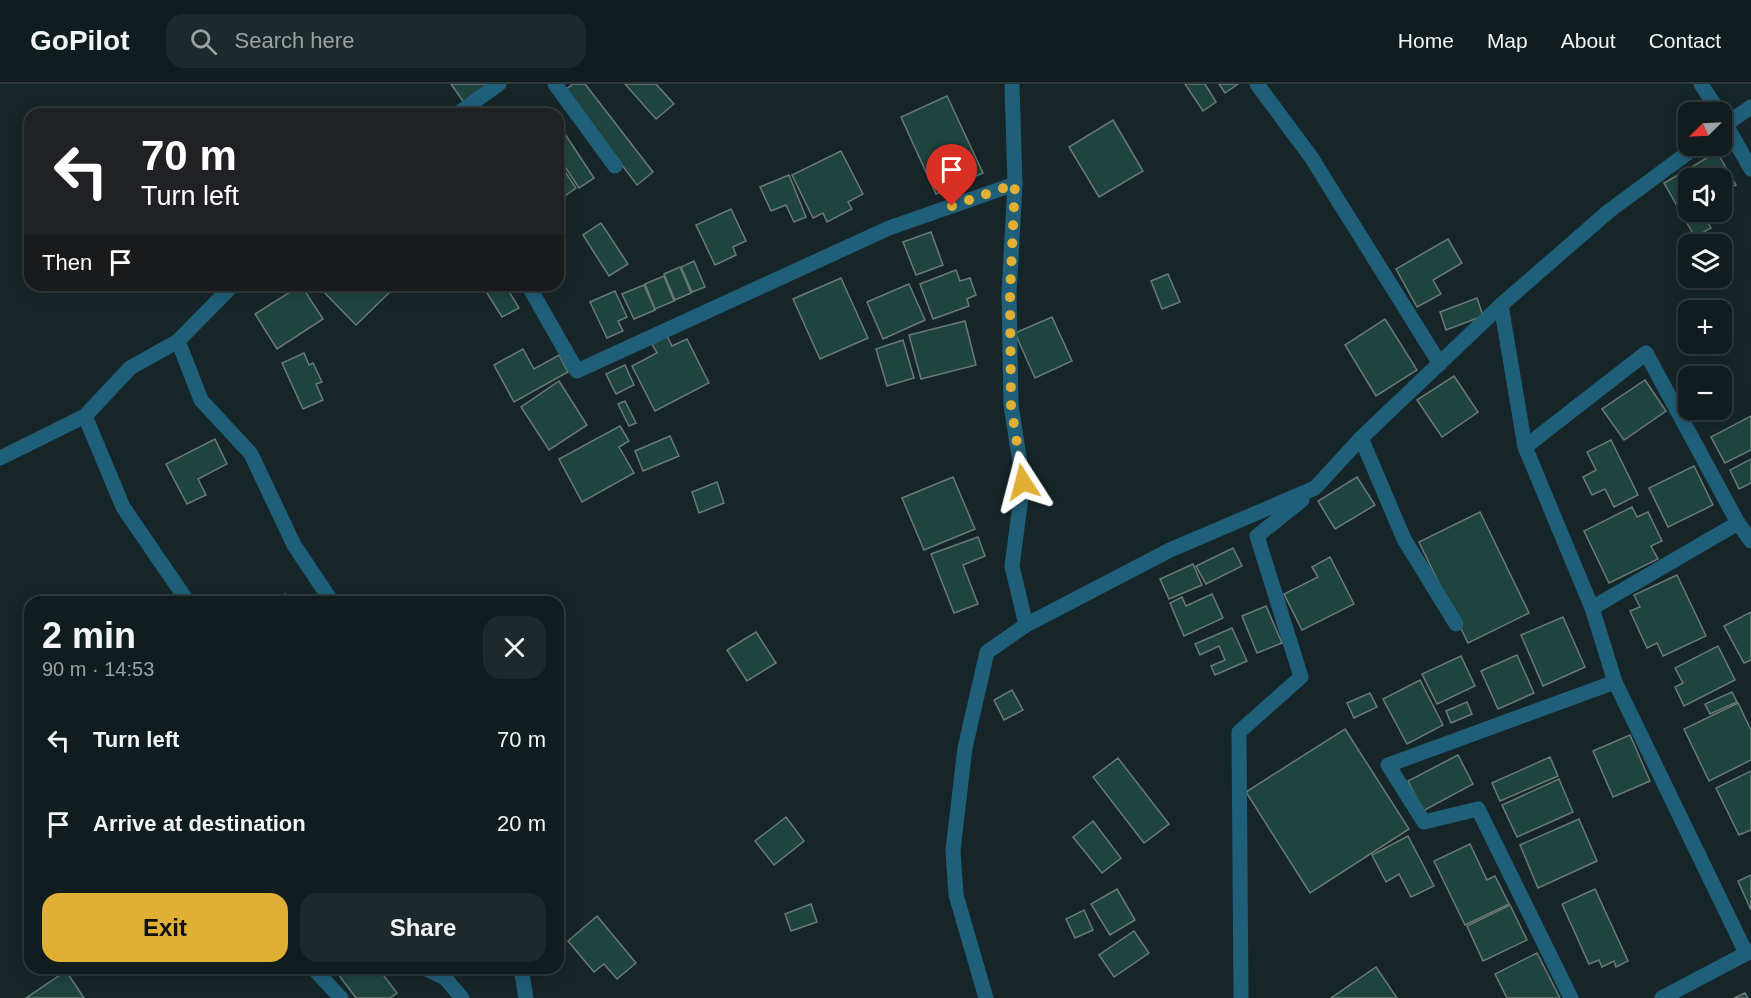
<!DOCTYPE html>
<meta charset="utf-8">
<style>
body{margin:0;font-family:Helvetica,sans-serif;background:#1e292b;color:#f1f3f6;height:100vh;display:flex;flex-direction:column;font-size:22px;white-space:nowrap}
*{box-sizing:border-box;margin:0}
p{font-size:20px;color:#9ca1a4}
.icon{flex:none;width:33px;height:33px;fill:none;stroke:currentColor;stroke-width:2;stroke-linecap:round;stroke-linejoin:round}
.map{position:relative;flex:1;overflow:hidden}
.details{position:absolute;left:24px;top:512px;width:540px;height:378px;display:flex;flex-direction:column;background:#101c1e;border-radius:18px;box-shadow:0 3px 15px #0003,0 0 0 2px #303a3c}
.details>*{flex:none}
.banner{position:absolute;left:24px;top:24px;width:540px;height:183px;border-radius:18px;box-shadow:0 3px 15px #0003,0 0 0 2px #303a3c;background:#202124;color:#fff;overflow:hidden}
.needle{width:39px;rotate:246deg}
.buttons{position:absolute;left:1678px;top:18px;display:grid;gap:12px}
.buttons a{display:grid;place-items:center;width:54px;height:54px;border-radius:12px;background:#101c1e;box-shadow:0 3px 15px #0003,0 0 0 2px #303a3c;font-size:30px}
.pin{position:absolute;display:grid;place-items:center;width:51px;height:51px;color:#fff;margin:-62px -26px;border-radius:50% 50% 50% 0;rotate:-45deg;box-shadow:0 0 6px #0007}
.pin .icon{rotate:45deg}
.me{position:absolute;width:66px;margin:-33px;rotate:351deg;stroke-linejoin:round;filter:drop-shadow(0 0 4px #0008)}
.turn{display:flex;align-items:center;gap:21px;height:126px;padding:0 18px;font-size:27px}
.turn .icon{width:78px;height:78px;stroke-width:2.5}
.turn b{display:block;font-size:42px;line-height:51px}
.then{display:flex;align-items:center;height:57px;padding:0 18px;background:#0003;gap:12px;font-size:22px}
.round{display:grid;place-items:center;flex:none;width:63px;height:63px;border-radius:18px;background:#1e292b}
.head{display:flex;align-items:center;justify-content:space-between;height:102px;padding:0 18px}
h1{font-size:36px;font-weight:800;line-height:45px}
.primary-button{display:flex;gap:12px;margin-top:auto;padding:12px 18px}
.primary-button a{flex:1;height:69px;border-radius:18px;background:#dfb034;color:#111;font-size:24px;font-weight:800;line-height:69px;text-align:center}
.primary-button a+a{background:#1e292b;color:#f1f3f6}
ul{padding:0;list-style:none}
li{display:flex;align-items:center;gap:18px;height:84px;padding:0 18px}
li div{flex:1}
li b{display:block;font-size:22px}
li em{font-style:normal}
header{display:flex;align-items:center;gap:36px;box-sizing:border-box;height:84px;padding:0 30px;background:#101c1e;border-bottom:2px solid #303a3c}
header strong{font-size:28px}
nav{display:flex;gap:33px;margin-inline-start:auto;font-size:21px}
.search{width:420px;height:54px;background:#1e292b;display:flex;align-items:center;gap:15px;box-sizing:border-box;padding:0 21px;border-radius:18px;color:#9ca1a4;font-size:22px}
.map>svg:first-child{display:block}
</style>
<header>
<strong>GoPilot</strong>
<div class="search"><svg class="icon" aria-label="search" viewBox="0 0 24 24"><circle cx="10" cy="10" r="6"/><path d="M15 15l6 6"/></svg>Search here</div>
<nav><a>Home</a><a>Map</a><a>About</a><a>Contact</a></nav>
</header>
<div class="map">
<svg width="1751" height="914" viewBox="0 0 1751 914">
<rect width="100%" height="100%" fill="#162628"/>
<g fill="#1f443e" stroke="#697a77" stroke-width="1.5">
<path d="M451 0H495L465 20Z"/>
<path d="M573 0H585L653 88 637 101 565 6Z"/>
<path d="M625 0H656L674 20 656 35Z"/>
<path d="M1185 0H1205L1216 18 1203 27Z"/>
<path d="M1219 0H1238L1225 9Z"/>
<path d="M947 12 983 89 936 110 901 33Z"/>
<path d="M550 24 553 30H539Z"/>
<path d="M1113 36 1143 87 1099 113 1069 63Z"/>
<path d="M561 44 594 94 579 104 558 72V46Z"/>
<path d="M841 67 863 110 848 118 852 125 827 138 823 129 813 134 792 91Z"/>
<path d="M1717 68 1736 101 1722 109V94H1689V128H1702L1711 144 1695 153 1664 99Z"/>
<path d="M560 80 576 104 562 114 558 109V82Z"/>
<path d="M789 91 806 133 794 138 786 121 771 127 760 103Z"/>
<path d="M731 125 746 157 733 163 736 171 715 181 696 141Z"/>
<path d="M601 139 628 180 609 192 583 151Z"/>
<path d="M931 148 943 181 916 191 903 158Z"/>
<path d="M1448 155 1462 179 1433 196 1441 210 1417 223 1396 185Z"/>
<path d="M694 177 705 203 692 208 681 183Z"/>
<path d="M680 183 691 209 675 216 664 190Z"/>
<path d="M956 186 960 197 970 194 976 211 967 215 969 222 933 235 920 200Z"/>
<path d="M1168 190 1180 218 1162 225 1151 197Z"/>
<path d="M664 192 674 217 655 225 645 200Z"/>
<path d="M841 194 868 254 820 275 793 215Z"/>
<path d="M909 200 925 236 883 255 867 218Z"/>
<path d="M301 201 323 235 277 265 255 230Z"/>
<path d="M326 201H387L392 206 356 241 321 205Z"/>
<path d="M501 201H505L519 224 502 233 487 209Z"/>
<path d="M644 201 655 226 634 235 622 210Z"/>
<path d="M615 207 627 233 618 237 623 247 607 254 590 218Z"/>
<path d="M1477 214 1483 232 1446 246 1440 228Z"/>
<path d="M1052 233 1072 277 1035 294 1015 249Z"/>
<path d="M1385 235 1417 286 1376 312 1345 261Z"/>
<path d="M965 237 976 281 921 295 909 251Z"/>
<path d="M667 252 672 262 687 255 709 299 655 327 632 282 657 269 652 260Z"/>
<path d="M903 256 914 294 887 302 876 265Z"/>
<path d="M523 265 534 285 559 271 568 288 514 318 494 281Z"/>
<path d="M304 269 309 281 313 279 322 298 316 300 323 316 303 325 282 279Z"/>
<path d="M625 281 634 301 616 310 606 290Z"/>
<path d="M1454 292 1478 328 1442 353 1417 316Z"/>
<path d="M1645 296 1666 327 1624 356 1602 325Z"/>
<path d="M559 297 587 341 549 366 521 323Z"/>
<path d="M625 317 636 339 629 342 618 320Z"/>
<path d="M1751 332V366L1725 379 1711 353Z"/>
<path d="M620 342 629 357 619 363 634 389 582 418 559 375Z"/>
<path d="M670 352 679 372 643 387 635 367Z"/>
<path d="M215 355 227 380 198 395 206 411 187 420 166 380Z"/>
<path d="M1611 356 1638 411 1614 423 1605 405 1592 411 1583 393 1596 386 1587 368Z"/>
<path d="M1751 375V399L1739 405 1730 386Z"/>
<path d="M1694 382 1713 421 1668 443 1649 404Z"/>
<path d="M953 393 975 445 924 466 902 414Z"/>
<path d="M1357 393 1375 421 1335 445 1318 417Z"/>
<path d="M717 398 724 419 699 429 692 408Z"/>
<path d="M1632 423 1637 433 1648 428 1662 457 1651 462 1658 475 1609 499 1584 447Z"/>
<path d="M1480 428 1529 529 1468 559 1419 458Z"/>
<path d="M978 453 985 472 963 481 978 520 954 529 931 470Z"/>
<path d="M1233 464 1242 482 1206 500 1196 482Z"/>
<path d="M1330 473 1354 520 1302 546 1284 510 1318 493 1312 483Z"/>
<path d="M1193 480 1202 501 1169 515 1160 495Z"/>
<path d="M1677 491 1706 552 1663 572 1657 559 1647 564 1630 527 1640 523 1634 511Z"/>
<path d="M285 510 290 518H275Z"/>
<path d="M1212 510 1223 534 1184 552 1170 519 1182 513 1186 522Z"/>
<path d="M1266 522 1282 559 1257 569 1242 532Z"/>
<path d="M1751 528V576L1744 579 1724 542Z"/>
<path d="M1563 533 1585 583 1543 602 1521 551Z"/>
<path d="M1232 544 1247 577 1215 591 1211 582 1225 576 1219 562 1200 571 1195 560Z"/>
<path d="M756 548 776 579 747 597 727 566Z"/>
<path d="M1718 562 1735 596 1684 622 1675 603 1683 599 1675 584Z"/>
<path d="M1517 571 1534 609 1498 625 1481 587Z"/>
<path d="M1461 572 1475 602 1437 620 1422 590Z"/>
<path d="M1420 596 1443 641 1407 660 1383 615Z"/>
<path d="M1012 606 1023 626 1004 636 994 616Z"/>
<path d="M1732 608 1737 618 1710 630 1705 620Z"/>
<path d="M1370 609 1377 623 1354 634 1347 619Z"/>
<path d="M1467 618 1472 630 1451 639 1446 627Z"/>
<path d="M1738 619 1751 646V676L1709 697 1684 645Z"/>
<path d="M1345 645 1409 745 1310 809 1246 708Z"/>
<path d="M1630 651 1650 697 1613 713 1593 667Z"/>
<path d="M1458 671 1473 700 1423 727 1408 697Z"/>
<path d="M1550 673 1558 692 1500 717 1492 699Z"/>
<path d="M1118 674 1169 740 1144 759 1093 693Z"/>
<path d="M1751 687V746L1739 751 1716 704Z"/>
<path d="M1559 695 1573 728 1517 753 1502 721Z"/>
<path d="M786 733 804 757 774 781 755 757Z"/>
<path d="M1579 735 1597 777 1538 804 1520 761Z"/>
<path d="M1093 737 1121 774 1102 789 1073 753Z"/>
<path d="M1408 752 1434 802 1411 813 1399 790 1386 798 1372 771Z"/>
<path d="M1470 760 1487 796 1495 792 1509 820 1465 841 1434 777Z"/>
<path d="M1751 791V826L1738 797Z"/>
<path d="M1117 805 1135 836 1110 851 1091 820Z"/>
<path d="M1595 805 1628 877 1616 883 1614 877 1602 883 1599 876 1589 880 1562 820Z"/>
<path d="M811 820 817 838 791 847 785 830Z"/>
<path d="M1510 821 1527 856 1483 877 1467 842Z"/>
<path d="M1084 826 1093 846 1075 854 1066 835Z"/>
<path d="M597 832 636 879 617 895 604 880 594 888 568 857Z"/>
<path d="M1134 847 1149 869 1114 893 1099 871Z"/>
<path d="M1537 869 1560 914H1507L1495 890Z"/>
<path d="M1376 883 1397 914H1331Z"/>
<path d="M346 884H378L397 909 390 914H356L338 890Z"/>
<path d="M66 887 84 914H26Z"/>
<path d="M1745 909 1748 914H1734Z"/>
</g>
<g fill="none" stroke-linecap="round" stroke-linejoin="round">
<g stroke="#205f79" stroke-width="15">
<path d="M555 0 615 82"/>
<path d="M1257 0 1311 73 1440 280"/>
<path d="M1701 0 1719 28"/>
<path d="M457 30 499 0"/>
<path d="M1722 34 1751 85"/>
<path d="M1722 43 1751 23"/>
<path d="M528 201 577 287 889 144 1015 100"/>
<path d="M1501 221 1525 363 1592 524 1615 598 1746 869"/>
<path d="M178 257 201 316 251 370 294 461 332 518"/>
<path d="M85 332 123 423 188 518"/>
<path d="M1361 354 1404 455 1456 540"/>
<path d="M1525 363 1646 269 1738 439 1751 457"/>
<path d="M0 374 85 332 130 284 178 257 233 201"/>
<path d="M1592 524 1738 439"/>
<path d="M1026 541 1170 466 1315 404 1361 354 1501 221 1609 127 1697 62"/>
<path d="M313 884 341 914"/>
<path d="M425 884 445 894 462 914"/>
<path d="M521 884 526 914"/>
<path d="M986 914 956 811 953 766 965 664 987 568 1026 541 1012 482 1023 398 1011 321 1009 209 1015 100 1012 0"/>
<path d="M1241 914 1239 648 1301 593 1257 452 1302 416"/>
<path d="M1571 914 1478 725 1424 738 1388 681 1615 598"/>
<path d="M1662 914 1751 867"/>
</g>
</g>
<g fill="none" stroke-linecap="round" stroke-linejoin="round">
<path stroke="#dfb034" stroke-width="10" stroke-dasharray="0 18" d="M952 122 1015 100 1010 209 1011 321 1023 398"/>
</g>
</svg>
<div class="buttons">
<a><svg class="needle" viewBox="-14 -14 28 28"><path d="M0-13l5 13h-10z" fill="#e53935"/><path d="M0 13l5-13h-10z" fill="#9ca1a4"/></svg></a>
<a><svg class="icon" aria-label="sound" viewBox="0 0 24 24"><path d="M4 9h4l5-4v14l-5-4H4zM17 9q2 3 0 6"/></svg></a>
<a><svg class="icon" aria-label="layers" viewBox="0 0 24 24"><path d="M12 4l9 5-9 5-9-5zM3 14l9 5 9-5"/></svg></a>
<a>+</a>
<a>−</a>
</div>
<div class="pin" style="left:952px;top:122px;background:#d93025"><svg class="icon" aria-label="arrive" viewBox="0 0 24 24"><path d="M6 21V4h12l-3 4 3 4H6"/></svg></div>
<svg class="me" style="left:1023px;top:398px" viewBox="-20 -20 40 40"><path d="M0-17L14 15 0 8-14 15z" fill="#dfb034" stroke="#fff" stroke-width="4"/></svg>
<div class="banner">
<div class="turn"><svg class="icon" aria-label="left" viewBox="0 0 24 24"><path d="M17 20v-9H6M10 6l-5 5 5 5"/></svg><div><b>70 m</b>Turn left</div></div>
<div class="then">Then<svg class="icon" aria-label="arrive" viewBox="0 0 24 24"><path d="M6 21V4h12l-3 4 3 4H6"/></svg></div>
</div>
<section class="details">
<div class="head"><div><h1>2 min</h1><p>90 m · 14:53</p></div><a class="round"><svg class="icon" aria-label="close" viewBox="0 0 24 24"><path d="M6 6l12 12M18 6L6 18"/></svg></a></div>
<ul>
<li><svg class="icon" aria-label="left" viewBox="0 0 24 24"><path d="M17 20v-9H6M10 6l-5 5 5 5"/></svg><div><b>Turn left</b></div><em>70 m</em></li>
<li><svg class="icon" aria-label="arrive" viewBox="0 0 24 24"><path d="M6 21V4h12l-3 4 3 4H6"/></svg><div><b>Arrive at destination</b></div><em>20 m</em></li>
</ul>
<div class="primary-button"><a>Exit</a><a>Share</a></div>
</section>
</div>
